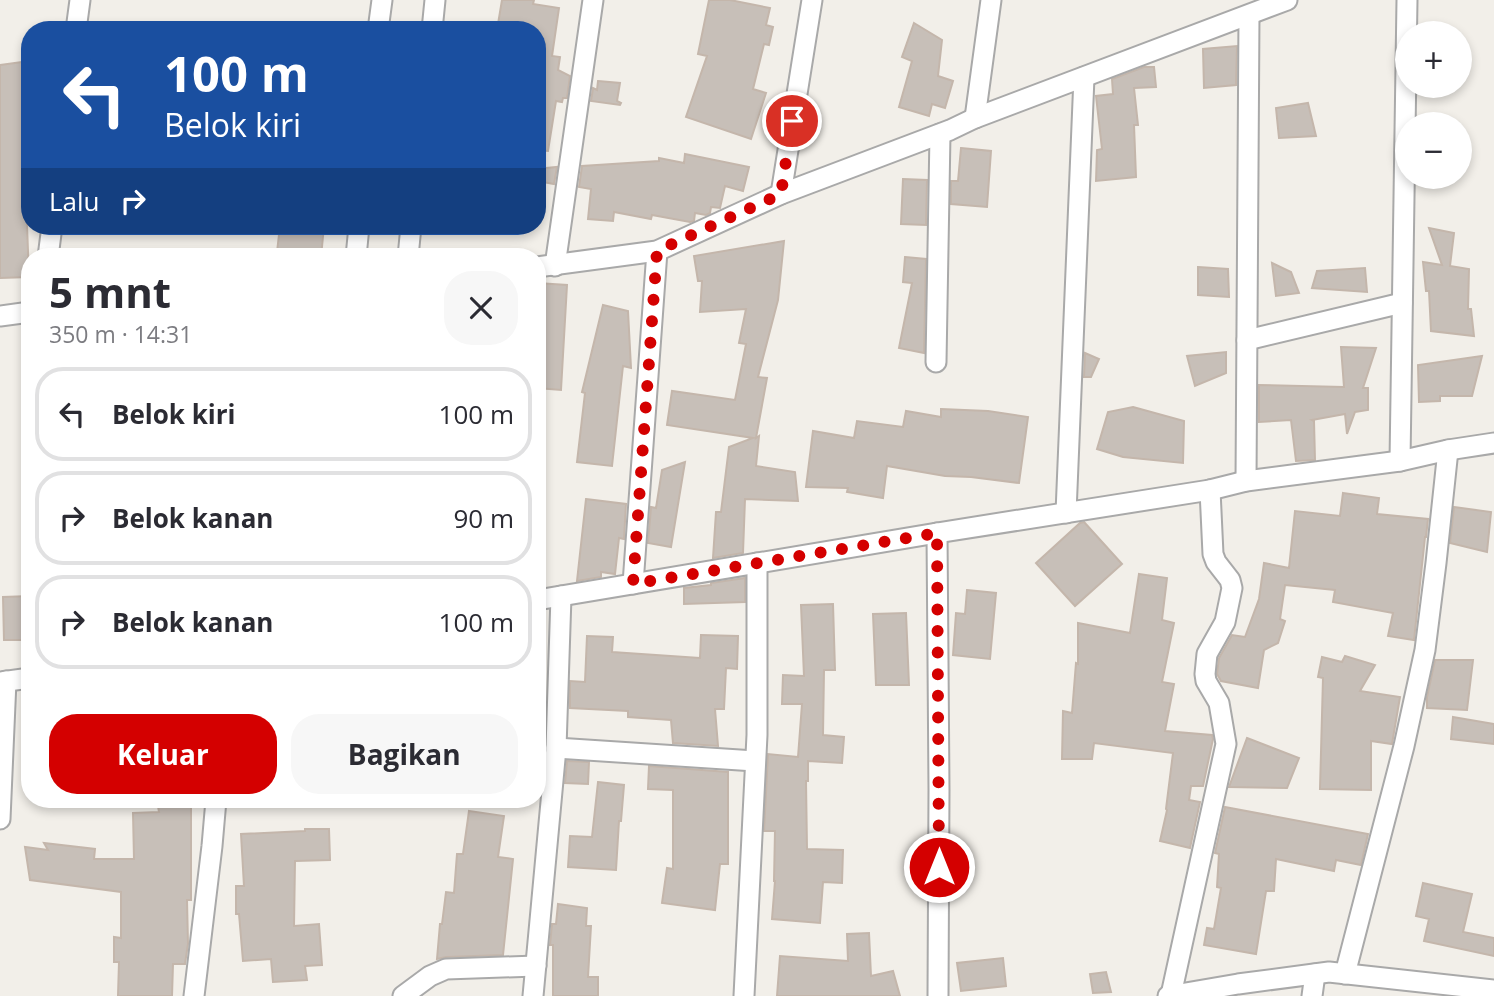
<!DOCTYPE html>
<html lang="id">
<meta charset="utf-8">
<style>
body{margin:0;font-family:"Open Sans",sans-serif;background:#f7f7f7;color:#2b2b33;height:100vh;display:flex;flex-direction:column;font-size:26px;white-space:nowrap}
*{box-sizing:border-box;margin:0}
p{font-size:23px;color:#7c7c81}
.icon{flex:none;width:38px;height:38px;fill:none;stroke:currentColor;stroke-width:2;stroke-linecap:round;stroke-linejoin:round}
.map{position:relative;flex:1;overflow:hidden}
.drawer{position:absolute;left:21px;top:248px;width:525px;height:560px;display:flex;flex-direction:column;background:#fff;border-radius:28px;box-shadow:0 4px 10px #0003}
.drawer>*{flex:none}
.hud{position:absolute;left:21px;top:21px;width:525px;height:214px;border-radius:28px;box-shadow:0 4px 10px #0003;background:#1a4fa0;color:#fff;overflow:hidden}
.buttons{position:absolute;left:1395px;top:21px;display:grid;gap:14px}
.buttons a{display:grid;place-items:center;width:77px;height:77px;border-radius:50%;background:#fff;box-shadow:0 4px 10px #0003;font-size:35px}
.pin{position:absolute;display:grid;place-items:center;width:60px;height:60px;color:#fff;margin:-30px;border:4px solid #fff;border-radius:50%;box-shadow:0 2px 7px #0007}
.me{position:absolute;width:77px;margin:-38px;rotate:0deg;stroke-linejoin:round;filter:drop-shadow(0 0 5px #0008)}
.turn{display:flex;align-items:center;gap:24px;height:147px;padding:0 28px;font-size:32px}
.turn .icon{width:91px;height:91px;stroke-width:2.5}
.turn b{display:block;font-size:49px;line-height:60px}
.then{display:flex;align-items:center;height:66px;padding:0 28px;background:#0003;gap:14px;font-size:26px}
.round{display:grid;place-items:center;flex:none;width:74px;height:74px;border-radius:28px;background:#f7f7f7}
.summary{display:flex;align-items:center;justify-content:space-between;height:119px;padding:0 28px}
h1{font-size:42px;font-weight:700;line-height:52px}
.action{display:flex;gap:14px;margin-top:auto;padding:14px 28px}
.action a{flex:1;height:80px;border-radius:28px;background:#d40000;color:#fff;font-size:28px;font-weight:700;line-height:80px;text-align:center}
.action a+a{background:#f7f7f7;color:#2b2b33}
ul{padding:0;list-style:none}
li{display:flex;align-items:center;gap:21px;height:94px;margin:0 14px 10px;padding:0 14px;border:4px solid #e1e1e2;border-radius:28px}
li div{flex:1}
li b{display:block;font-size:26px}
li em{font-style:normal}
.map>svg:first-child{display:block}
</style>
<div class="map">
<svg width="1494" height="996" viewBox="0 0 1494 996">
<rect width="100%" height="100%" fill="#f2efe9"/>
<g fill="#c7bfb8" stroke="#c4b6ab" stroke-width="2">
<path d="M502 0H534L533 4 559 8 552 56 560 57 558 70 570 76 567 98H563L562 102 556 101 548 151 537 150V30H497Z"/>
<path d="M709 0H730L770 8 766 25 773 27 769 45 764 44 753 89 766 93 751 139 686 117 707 56 698 54Z"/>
<path d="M914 23 942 40 938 76 953 81 945 108 932 104 929 116 899 107 912 61 902 57Z"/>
<path d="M1237 46 1236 85 1204 88 1203 49Z"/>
<path d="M30 61V224L27 225 29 277 0 278V65Z"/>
<path d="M1144 67H1154L1156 87 1134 88 1138 125H1134L1136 177 1096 181 1097 150 1102 149 1096 96 1113 94 1112 79Z"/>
<path d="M598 81 620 83 617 101 621 103 620 105 591 101 593 88 597 90Z"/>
<path d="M1308 103 1316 136 1279 138 1276 108Z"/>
<path d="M961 148 991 151 987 207 951 204V181H958Z"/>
<path d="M685 154 749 167 743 191 725 186 720 208 711 207 710 213 706 215 695 213 694 221 690 222 652 215 651 219 614 212 613 221 588 219 591 189 579 187 582 166 659 161V158L684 163Z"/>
<path d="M557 167 554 184 537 181V169Z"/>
<path d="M903 179 927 180 926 225 901 224Z"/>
<path d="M280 226H324L321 257 277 252Z"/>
<path d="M1429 228 1454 233 1450 266 1469 269 1468 309H1471L1474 336 1431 331 1429 291H1426L1423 262 1442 265Z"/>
<path d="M784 241 778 300 758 377 767 378 756 438 759 436 756 466 795 472 798 501 745 499 743 553 713 558 716 512H721L729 447 753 438 667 425 672 391 735 400 746 344 739 343 746 309 700 312 702 281H698L694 256Z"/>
<path d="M905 257 926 259 924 353 899 348 912 283 903 282Z"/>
<path d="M1272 263 1291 272 1299 293 1276 296Z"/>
<path d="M1198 267 1228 269 1229 297 1198 295Z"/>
<path d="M1365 268 1367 292 1312 288 1317 271Z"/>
<path d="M537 283 567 285 561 390 537 388Z"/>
<path d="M603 305 628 311 631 368 623 366 612 466 577 462 585 393 582 392Z"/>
<path d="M1341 347 1376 348 1363 388H1368V410L1355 412 1347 434 1345 414 1312 420 1314 421 1315 460 1296 461 1291 420 1259 422V385L1344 387Z"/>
<path d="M1226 352V373L1195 386 1187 356Z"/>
<path d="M1085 353 1099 359 1091 377H1084Z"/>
<path d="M1482 356 1472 396H1440V401L1419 402 1418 365Z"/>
<path d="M1133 407 1184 421 1183 463 1123 457 1097 449 1108 412Z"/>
<path d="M941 409 988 411 1028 417 1019 483 971 477 945 476 887 466 883 498 847 492 848 488 806 487 813 431 854 438 857 421 903 427 906 411 941 417Z"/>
<path d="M685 462 671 547 648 543 651 507 656 508 662 470Z"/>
<path d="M1343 493 1379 498 1377 514 1428 519 1426 537H1425L1414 640 1388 636 1393 613 1333 602 1335 590 1285 585 1280 619 1285 621 1278 643 1264 650 1258 688 1221 681 1217 674 1219 658 1232 635 1245 637 1259 599 1264 563 1289 568 1295 511 1340 516Z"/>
<path d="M586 499 626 504 624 539 619 538 615 574 601 572V577L577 581Z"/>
<path d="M1454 507 1491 512 1487 552 1450 543Z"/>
<path d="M1084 522 1122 564 1075 606 1036 563 1080 523Z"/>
<path d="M1139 574 1167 578 1162 620 1174 623 1162 682 1174 684 1165 731 1212 735 1213 739 1203 786H1191L1189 800 1200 802 1190 848 1160 841 1167 810 1166 809 1173 753 1094 743 1092 759H1062L1063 711 1072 713 1076 663 1078 664V623L1130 633Z"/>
<path d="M745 578V602L684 604V588L711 585V583Z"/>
<path d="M967 590 996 593 990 659 953 655 956 613 965 614Z"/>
<path d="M30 596V640H4L3 597Z"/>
<path d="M833 604 835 670H824L823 735 844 737 842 763 808 761V781H806L807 849 843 850 842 883 823 882 820 923 772 919 775 881H774L775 831H764L768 754 798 757 802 704H782L783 675 804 676 801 605Z"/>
<path d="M906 613 909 685H876L873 614Z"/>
<path d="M701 635 738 636 737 669 726 668 724 709H715L718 746 673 743 671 720 628 717V711L570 708V681L585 682 587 636 613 637 612 652 700 658Z"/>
<path d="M1345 656 1375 665 1360 691 1400 697 1392 744 1371 741V790L1320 789 1323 678 1318 677 1322 657 1342 662Z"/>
<path d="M1435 660H1473L1467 710 1427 708V697Z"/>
<path d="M1453 717 1494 724V744L1451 739Z"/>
<path d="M1247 738 1299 758 1287 788 1229 787Z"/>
<path d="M567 761 589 762 588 784 565 783Z"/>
<path d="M649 766 728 772V864H720L715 910 662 903 667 868 673 869V790L648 789Z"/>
<path d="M598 782 624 785 621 821H619L616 870 568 867 570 836 592 837Z"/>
<path d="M157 800H191V900H187L188 944 185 964H173L172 996H118L119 962H114V937L121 938V892L30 880 25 847 48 850 44 843 95 849 94 859H134L133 813 159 812Z"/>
<path d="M1225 807 1368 834 1361 865 1336 860 1334 871 1276 859 1274 891H1266L1256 954 1204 945 1207 928 1214 929 1221 888 1217 887 1219 854 1215 853Z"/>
<path d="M469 811 504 816 498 857 513 859 503 955 446 957 437 959 440 924H442L446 892 454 893 457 854H463Z"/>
<path d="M305 829H329L330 860 295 861 294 926 319 924 322 965 305 966 307 980 273 982 271 959 243 961 239 914H236V886H244L241 834 305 831Z"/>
<path d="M1423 883 1472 894 1463 932 1494 938V956L1424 941 1429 919 1416 916Z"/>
<path d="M558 904 587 908 586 926H591L588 977H598V996H553V945H550L552 924H556Z"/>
<path d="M869 933 871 976 893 971 900 996H777L780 956 848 961 847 934Z"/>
<path d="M1003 958 1006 986 961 991 957 963Z"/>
<path d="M1106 972 1111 992 1093 993 1090 974Z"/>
</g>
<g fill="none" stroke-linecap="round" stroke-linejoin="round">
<g stroke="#a9a9a9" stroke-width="23">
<g id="street">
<path d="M76 30 80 0"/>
<path d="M378 30 382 0"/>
<path d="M432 30 435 0"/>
<path d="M975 118 991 0"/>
<path d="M781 194 812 0"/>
<path d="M48 257 52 226"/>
<path d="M356 257 359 226"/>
<path d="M408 257 411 226"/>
<path d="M555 266 593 0"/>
<path d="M537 267 657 251 781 194 950 130 975 118 1287 0"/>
<path d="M0 316 30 312"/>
<path d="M1247 340 1402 303"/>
<path d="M936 362 940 134"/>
<path d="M1400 461 1407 0"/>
<path d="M1246 481 1249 15"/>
<path d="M1066 513 1084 77"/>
<path d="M937 533 939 790 938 996"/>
<path d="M633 584 657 251"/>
<path d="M537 600 937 533 1210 490 1246 481 1400 461 1448 450 1494 443"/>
<path d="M0 682 30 678"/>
<path d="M556 748 755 761"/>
<path d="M0 819 6 681"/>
<path d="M1345 974 1404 746 1425 650 1436 563 1448 450"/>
<path d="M1171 995 1226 744 1219 703 1206 681 1205 674 1207 654 1225 622 1232 588 1230 580 1216 562 1213 554 1210 490"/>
<path d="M194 996 212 846 216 800"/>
<path d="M403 996 430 976 446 969 536 966"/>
<path d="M533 996 556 748 561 596"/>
<path d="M744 996 757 735V563"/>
<path d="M1168 996 1238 984 1329 972 1494 990"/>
<path d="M1312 996 1315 974"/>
</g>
</g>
<use href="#street" stroke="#fff" stroke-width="19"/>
</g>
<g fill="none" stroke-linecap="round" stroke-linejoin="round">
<path stroke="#d40000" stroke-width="12" stroke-dasharray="0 21.6" d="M792 121 781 194 657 251 633 584 937 533 939 867"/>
</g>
</svg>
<div class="buttons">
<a>+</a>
<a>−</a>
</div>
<div class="pin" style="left:792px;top:121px;background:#d93025"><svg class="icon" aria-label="arrive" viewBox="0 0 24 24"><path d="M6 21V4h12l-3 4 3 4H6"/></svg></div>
<svg class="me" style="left:939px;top:867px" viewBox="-20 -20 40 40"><circle r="17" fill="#d40000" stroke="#fff" stroke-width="3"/><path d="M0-11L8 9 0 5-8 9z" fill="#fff"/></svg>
<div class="hud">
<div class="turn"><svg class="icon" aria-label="left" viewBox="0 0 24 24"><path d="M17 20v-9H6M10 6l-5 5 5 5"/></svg><div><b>100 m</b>Belok kiri</div></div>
<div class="then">Lalu<svg class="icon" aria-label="right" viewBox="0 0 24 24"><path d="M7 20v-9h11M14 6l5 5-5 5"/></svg></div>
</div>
<section class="drawer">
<div class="summary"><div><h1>5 mnt</h1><p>350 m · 14:31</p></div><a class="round"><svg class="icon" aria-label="close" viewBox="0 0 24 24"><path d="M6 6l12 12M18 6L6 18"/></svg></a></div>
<ul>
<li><svg class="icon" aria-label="left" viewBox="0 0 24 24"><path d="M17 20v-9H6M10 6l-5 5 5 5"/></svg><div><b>Belok kiri</b></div><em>100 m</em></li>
<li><svg class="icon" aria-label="right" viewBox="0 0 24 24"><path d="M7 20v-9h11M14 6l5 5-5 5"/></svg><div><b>Belok kanan</b></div><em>90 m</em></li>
<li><svg class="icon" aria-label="right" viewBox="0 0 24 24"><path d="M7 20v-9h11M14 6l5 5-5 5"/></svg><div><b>Belok kanan</b></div><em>100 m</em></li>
</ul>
<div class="action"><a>Keluar</a><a>Bagikan</a></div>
</section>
</div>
